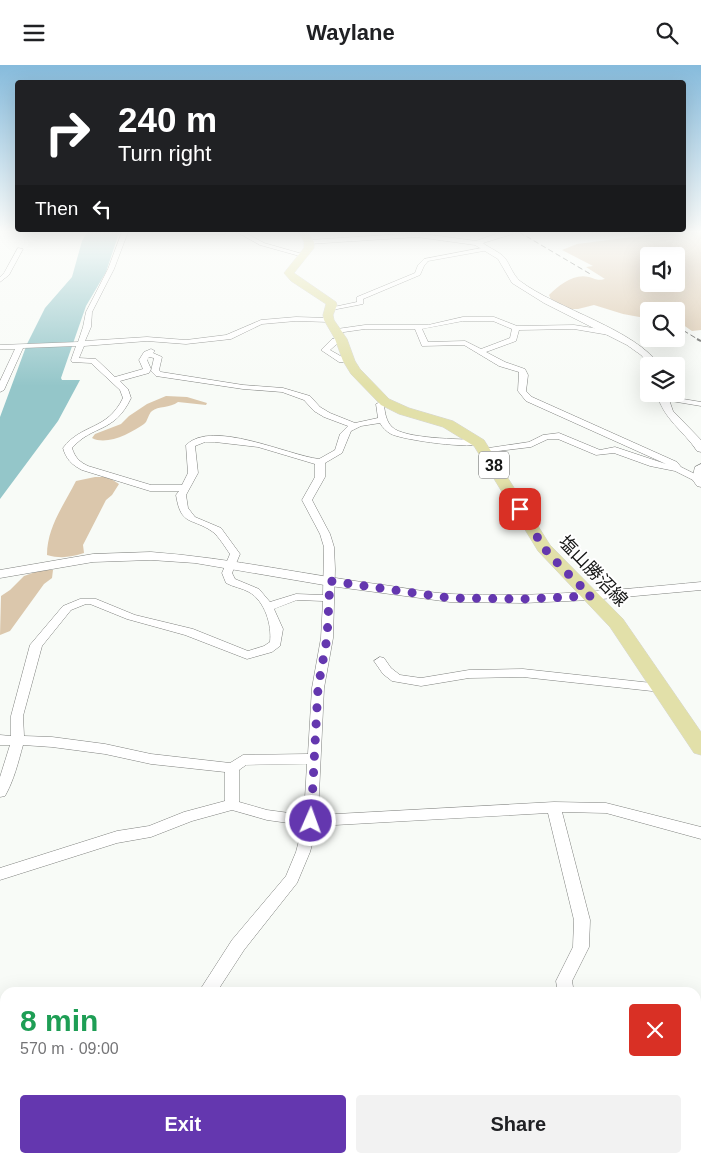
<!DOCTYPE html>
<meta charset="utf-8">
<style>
body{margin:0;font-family:Arial,"Noto Sans JP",sans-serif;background:#f2f2f2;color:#202124;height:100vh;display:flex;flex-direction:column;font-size:19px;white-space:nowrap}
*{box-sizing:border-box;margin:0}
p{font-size:16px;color:#757577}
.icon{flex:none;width:28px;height:28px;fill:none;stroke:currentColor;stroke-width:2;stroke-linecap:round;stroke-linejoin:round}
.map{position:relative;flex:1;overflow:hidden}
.sheet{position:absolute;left:0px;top:922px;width:701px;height:176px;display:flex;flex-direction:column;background:#fff;border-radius:15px 15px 0 0;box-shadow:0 5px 20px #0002}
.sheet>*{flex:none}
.banner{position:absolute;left:15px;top:15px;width:671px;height:152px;border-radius:5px;box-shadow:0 5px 20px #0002;background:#202124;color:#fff;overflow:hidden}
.buttons{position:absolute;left:640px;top:182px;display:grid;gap:10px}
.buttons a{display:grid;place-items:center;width:45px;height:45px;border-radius:5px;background:#fff;box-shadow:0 5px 20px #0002;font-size:25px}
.pin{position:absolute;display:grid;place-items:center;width:42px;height:42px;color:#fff;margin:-21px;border-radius:10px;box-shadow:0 2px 8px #0006}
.me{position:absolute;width:55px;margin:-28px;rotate:2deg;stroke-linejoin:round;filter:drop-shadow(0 0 4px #0008)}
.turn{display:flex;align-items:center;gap:18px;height:105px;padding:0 20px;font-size:22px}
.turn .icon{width:65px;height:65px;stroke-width:2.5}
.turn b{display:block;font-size:35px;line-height:42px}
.then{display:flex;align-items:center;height:48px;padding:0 20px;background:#0003;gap:10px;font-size:19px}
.round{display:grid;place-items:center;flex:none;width:52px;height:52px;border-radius:5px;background:#f2f2f2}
.headline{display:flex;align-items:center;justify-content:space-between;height:85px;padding:0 20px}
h1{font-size:30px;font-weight:700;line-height:38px;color:#1e9e55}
.cta{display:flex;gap:10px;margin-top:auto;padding:10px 20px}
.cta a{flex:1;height:58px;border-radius:5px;background:#6437af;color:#fff;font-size:20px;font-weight:700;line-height:58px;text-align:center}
.cta a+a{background:#f2f2f2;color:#202124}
header{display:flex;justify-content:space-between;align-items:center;height:65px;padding:0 20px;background:#fff;font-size:22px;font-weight:700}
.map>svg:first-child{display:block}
</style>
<header><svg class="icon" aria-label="menu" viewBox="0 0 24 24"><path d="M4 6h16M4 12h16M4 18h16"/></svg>Waylane<svg class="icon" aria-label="search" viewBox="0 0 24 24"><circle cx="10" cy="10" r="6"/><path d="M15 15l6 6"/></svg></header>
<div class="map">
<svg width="701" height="1098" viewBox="0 0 701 1098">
<rect width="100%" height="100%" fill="#f8fbf7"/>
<g fill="#dbc7ac" fill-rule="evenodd">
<path d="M580 167H701V265L692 266 676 255V246H649V253H645L623 249 594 240 578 244H567L552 237 549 230C559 220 574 208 589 212 596 214 597 216 605 214L586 202 593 201 562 185 577 179 655 169 654 167 633 169ZM649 191H676V219H649Z"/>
<path d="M166 331 187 332 207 338 206 340 178 337C170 343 158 341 152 346 148 349 148 356 144 359 131 368 107 381 92 373L95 369 121 359 129 351 147 339Z"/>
<path d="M95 412H108L119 419 112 430 106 435 83 480 84 488C71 492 61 494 47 490 47 462 64 440 76 416Z"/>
<path d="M41 505H53L52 513 44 519 10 566 0 570 1 531 10 525 24 511Z"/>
</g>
<path fill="#94c6c9" d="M87 167H121L118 171 106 207 86 241 61 313 62 315H80L58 356 0 434V352L27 279 45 243 72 212 82 176Z"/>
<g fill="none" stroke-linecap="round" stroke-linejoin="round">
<g stroke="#7f817e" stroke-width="1">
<g id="minor">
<path d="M122 167H128L114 204 92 247 91 262 85 276 147 272 186 275 226 270 261 255 296 252 329 253 332 255 329 257 296 256 262 259 231 274 186 279 147 276 84 281 79 293 96 294 115 312 143 304 139 295 144 287 151 284 155 286 153 288 162 292 159 305 161 307 243 320 283 323 310 331 320 342 330 348 355 358 378 353 376 339 385 335 389 337 384 340C385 348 386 356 392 362 404 374 460 374 479 375L483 378C474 385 403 375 391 369 386 366 383 363 380 358L361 361 351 366 342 388 325 398V412L312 435 330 469 334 482 335 504 333 573 324 623 318 750 554 737 606 738 701 762V774L606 748 562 747 590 855 589 882 572 916 574 928H558L556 916 573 882 574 855 548 748 317 761 310 787 297 818 244 885 216 928H198L232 875 286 811 296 787 303 760 267 755 232 745 192 756 151 772 117 778 0 815V803L117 766 149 761 184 747 225 736V707L151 699 105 689 52 682 23 680C18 698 14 715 5 731L0 732V712L10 680H0V670L11 671V651L30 580 63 541 80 534H96L135 550 193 564 248 586 264 581 270 577C272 560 265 536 249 527 242 523 233 522 226 518L222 508 230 489C225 482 219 472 213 467 192 452 181 462 176 430L179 426H150L82 405C72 400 66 394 63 383 82 358 107 366 123 333L120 325 91 298 72 297 71 295 76 281 23 283 4 325 0 327V316L15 284H0V280L78 277 83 262 86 247 108 204ZM149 292 154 293 151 306 156 311 243 324 282 327 304 335 314 346 324 352 348 361 340 369 335 385 319 394C287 390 212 354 186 380L188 408 182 420H151L88 401C80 397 75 393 72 383 93 359 114 369 131 333L128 324 120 316 149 308 151 304 147 295ZM215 377 258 382 315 399V412L302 435 320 469 324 482 323 530 296 529 270 537 259 524 235 514 232 508 240 489 221 463 195 452 188 443 186 430 198 408 195 381 205 377ZM297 535 323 536 321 573 312 623 308 689 243 690 230 698 151 689 105 679 52 672 24 671 23 651 42 581 71 545 86 539H90L127 554 185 570 247 594 272 587 280 581 283 564 274 544ZM307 699 304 750 267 745 239 737V705L246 700Z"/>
<path d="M179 167H228L225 169H182Z"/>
<path d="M237 167H244L264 178 306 190 303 192 260 180Z"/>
<path d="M487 182 489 183V185L428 196 424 201 420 210 363 234V239L332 245 329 243 357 237V232L415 208 418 200 424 194Z"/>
<path d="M18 183 23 184 9 210 0 217V212L4 208Z"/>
<path d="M463 252H494L517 261 574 260 612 266 613 268 609 270 574 264 519 265 516 276 486 287 505 297 525 304 528 310 526 326 532 332 677 397 681 402 701 412V416H695L675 406 650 401 614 388 596 390 558 374H548L531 382 482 388V384L529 377 543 370 559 368 600 385 615 382 666 399 526 336 518 326 519 307 499 301 464 280 422 281 415 264H365L337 268 333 266 337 264 365 260H428ZM463 256H493L512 264 510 273 481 284 465 276 428 277 422 264Z"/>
<path d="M341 272H344V276L338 278 330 285 344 293 352 294V298L339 297 321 285 332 274Z"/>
<path d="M659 330 701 337V341L659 334Z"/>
<path d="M380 592 384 593 391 603 400 610 421 613 469 605 523 604 661 619 665 620 667 623 665 626 661 627 523 612 469 613 421 621 392 616 383 609 374 596Z"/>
<rect x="696" y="1051" width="5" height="18"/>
<path d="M35 1094H87L85 1098H33Z"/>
<path d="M586 1094H606L607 1098H587Z"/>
</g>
</g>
<g stroke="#7f817e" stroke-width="1">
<g id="tertiary">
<path d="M519 167 483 178C489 183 500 187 505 193 510 200 513 210 520 216 557 244 637 265 660 301H651L641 290 627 280 544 238 512 218 498 194 475 180 417 172 309 179 305 177 309 175 417 168 476 176 498 168Z"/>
<path d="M657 329H667L673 346 701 375V387L697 386C684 366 663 354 657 329Z"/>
<path d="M701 399V422L697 421 692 414 695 402Z"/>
<path d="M151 487C232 493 311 511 391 521 411 524 431 528 451 529 535 533 618 525 701 517V525L591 535 523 538 450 537 330 521 195 498 151 495 93 497 0 513V505L93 489Z"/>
<path d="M167 1094H191L190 1098H166Z"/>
</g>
</g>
<g stroke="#d5d5d5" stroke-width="1">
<path id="primary" d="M299 167H307L314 177V183L294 208 336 237 337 240 333 250 334 255 347 274 355 296 360 304 389 334 409 343 453 356 484 375 550 480 623 554 701 667V690L694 688 610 562 538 486 474 381 443 362 399 349 381 340 351 309 343 296 335 274 324 255 323 250 326 239 291 216 284 208 304 183V177Z"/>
</g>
<use href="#minor" fill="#fff" fill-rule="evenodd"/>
<use href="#tertiary" fill="#fff" fill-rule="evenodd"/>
<use href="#primary" fill="#e2e0a9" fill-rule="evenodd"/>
<g stroke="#5a5b59" stroke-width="1" stroke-dasharray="5.5 3" stroke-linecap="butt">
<path d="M519 167 592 210"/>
<path d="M676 261 699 275"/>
</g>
<path stroke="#5a5b59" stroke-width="2" stroke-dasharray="8 4" stroke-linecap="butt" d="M697 274 701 276"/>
</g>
<linearGradient id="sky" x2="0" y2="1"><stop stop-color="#86bbdc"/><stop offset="0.52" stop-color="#fcfdfb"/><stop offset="1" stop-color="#fcfdfb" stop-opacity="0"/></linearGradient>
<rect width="701" height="321" fill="url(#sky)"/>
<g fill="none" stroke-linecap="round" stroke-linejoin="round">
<path stroke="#6437af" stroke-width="9" stroke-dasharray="0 16.2" d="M311 756 318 623 327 573 330 516 450 533 523 534 591 531 562 503 544 483 520 444"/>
</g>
<g text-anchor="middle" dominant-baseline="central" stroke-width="4" stroke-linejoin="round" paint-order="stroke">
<rect fill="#fff" stroke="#5c5d5c" stroke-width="1" x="479" y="386.5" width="30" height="27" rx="4"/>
<g font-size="16" font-weight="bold" fill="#161716">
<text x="494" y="400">38</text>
</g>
<g font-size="18" fill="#161716" stroke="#fff">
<text transform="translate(593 506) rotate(46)">塩山勝沼線</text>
</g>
</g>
</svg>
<div class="buttons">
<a><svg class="icon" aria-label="sound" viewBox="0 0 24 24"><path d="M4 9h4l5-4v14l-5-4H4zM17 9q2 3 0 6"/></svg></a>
<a><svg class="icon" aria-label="search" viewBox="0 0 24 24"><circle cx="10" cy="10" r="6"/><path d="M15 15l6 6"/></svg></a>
<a><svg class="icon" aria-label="layers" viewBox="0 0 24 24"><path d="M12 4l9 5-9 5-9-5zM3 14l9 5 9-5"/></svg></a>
</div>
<div class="pin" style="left:520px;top:444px;background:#d93025"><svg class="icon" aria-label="arrive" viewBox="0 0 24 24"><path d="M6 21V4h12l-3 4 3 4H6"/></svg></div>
<svg class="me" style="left:311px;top:756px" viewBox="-20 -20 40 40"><circle r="17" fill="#6437af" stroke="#fff" stroke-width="3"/><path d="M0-11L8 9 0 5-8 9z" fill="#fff"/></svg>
<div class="banner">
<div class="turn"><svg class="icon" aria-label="right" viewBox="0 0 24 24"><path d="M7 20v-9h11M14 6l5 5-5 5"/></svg><div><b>240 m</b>Turn right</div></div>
<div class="then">Then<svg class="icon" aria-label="left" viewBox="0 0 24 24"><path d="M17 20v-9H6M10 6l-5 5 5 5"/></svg></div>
</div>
<section class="sheet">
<div class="headline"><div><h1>8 min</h1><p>570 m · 09:00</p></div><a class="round" style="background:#d93025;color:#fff"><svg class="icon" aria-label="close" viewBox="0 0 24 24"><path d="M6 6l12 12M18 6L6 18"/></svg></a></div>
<div class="cta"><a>Exit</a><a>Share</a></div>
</section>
</div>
